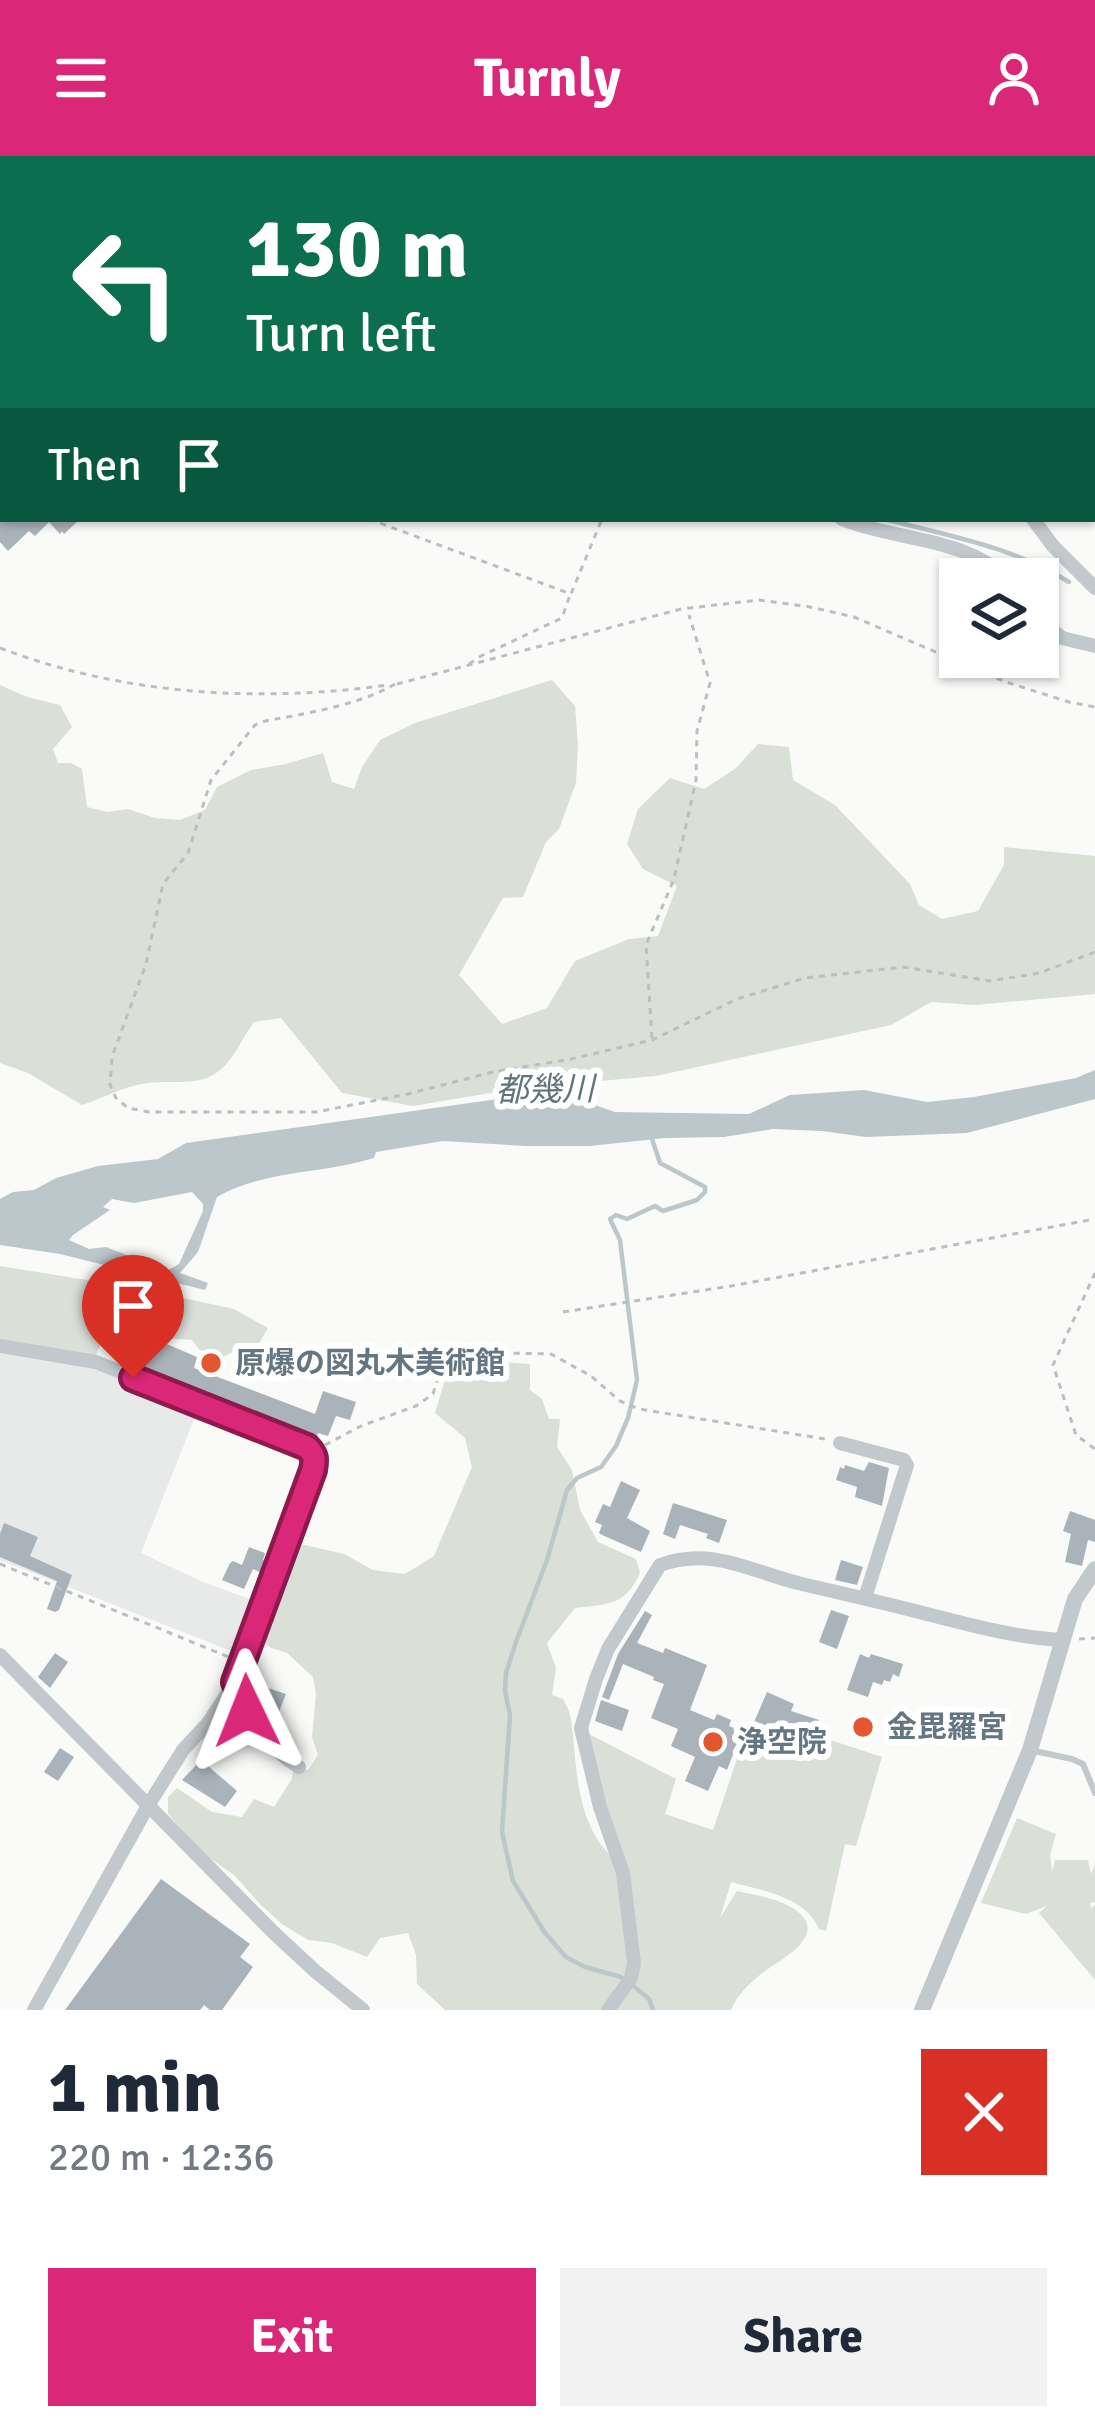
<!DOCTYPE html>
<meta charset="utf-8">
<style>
body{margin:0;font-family:Signika,"Noto Sans JP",sans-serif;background:#f2f2f3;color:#1f2937;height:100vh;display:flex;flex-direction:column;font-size:45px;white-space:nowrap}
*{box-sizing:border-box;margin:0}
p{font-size:39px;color:#747a83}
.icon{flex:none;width:66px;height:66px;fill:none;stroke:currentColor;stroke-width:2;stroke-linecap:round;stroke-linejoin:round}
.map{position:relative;height:1854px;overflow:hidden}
.drawer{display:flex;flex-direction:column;background:#fff;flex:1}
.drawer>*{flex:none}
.hud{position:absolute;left:0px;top:0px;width:1095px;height:366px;box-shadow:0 3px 9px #0004;background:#0b6e4f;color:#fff;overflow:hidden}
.fabs{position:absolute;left:939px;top:402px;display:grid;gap:24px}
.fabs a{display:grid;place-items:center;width:120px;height:120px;border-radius:0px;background:#fff;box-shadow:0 3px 9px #0004;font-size:60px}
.pin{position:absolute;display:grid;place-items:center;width:102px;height:102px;color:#fff;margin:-123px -51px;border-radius:50% 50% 50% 0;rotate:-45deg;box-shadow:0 0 12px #0007}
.pin .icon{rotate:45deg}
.me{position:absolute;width:132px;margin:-66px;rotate:358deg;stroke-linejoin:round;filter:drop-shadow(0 0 9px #0008)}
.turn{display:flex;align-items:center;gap:42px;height:252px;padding:0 48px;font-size:54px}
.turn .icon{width:156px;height:156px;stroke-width:2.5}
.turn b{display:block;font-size:84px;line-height:102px}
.then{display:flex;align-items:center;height:114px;padding:0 48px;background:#0003;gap:24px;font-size:45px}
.round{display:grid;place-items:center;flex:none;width:126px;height:126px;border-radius:0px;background:#f2f2f3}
.overview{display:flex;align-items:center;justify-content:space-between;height:204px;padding:0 48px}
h1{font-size:72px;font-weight:700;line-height:90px}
.cta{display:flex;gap:24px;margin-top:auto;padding:24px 48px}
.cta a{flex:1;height:138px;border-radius:0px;background:#db2777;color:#fff;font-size:48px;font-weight:700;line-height:138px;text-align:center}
.cta a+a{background:#f2f2f3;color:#1f2937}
header{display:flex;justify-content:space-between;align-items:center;height:156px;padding:0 48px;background:#db2777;color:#fff;font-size:54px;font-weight:700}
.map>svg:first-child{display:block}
</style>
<header><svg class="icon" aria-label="menu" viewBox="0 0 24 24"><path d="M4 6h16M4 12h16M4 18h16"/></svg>Turnly<svg class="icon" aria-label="person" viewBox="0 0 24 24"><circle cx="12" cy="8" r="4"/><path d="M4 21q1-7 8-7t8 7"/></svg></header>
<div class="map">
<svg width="1095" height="1854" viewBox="0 0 1095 1854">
<rect width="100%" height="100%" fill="#fafaf8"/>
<path fill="#e8e9e9" d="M0 1194 81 1207 198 1253 141 1397 203 1426 258 1446 242 1495 236 1497 0 1404Z"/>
<g fill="#dadfd7">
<path d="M552 524 575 550 578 589 576 627 559 673 546 686 523 741 503 742 459 819 502 868 547 852 575 805 629 783 658 780 677 730 643 713 627 688 638 653 670 622 704 633 735 613 758 588 789 591 793 624 835 649 910 728 919 749 942 763 978 755 1004 709V691L1095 700V838L974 849 931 846 891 869 656 920 521 932 413 950 342 937 281 862 254 866C241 883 233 908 213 919 194 930 168 924 147 927 125 930 103 942 82 949L28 917 0 907V529L27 541 60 549 72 571 53 593 58 607H71L82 613 87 651 107 656 128 653 155 662 180 664 205 654 217 631 251 614 286 608 323 597 332 626 354 633 362 611 380 584 415 567Z"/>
<path d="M0 1110 142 1133 234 1153 268 1172 254 1196 238 1193 219 1203 199 1193 192 1184C167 1182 138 1181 115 1170L107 1172 96 1199 83 1205 0 1192Z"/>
<path d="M473 1204 530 1208V1234L542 1243 549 1263H560L557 1291 572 1314 580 1354 598 1386 636 1403 640 1417C625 1450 608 1448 575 1452L547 1487 556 1512 552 1539 563 1543C572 1559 571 1562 573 1579 577 1623 579 1670 613 1702L585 1576 676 1623 665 1658 713 1674 742 1588 756 1593 760 1581 781 1588 788 1570 882 1601 856 1690 845 1688 826 1775 819 1773C806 1741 761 1734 731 1726L720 1762 737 1735C754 1739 776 1742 791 1751 835 1778 780 1803 761 1818 749 1828 737 1839 731 1854H445L417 1828 416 1799 408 1777 380 1782 367 1801 332 1787 308 1784 282 1768 260 1748 234 1719 204 1698 168 1658V1641L177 1632 212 1656 242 1661 254 1643 274 1651 292 1623 293 1613 308 1614 318 1599 312 1581 316 1538 313 1521 287 1497 271 1492 261 1484C262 1457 272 1449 282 1426 287 1414 291 1400 296 1387L344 1398 373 1414 405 1418 434 1400 472 1311 465 1282 435 1257 448 1214Z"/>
<path d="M1017 1662 1056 1678 1050 1699 1052 1716 1055 1704H1088L1091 1718 1095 1708V1746L1090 1747 1091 1752 1095 1749V1824L1039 1757 1047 1750 1026 1758 981 1747Z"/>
</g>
<path fill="#bbc7cb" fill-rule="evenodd" d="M1095 914V943L967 977 866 981 822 975 773 973 724 981 665 982 590 990H526L443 985 376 996 374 1002C323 1018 264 1014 217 1041L198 1096 180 1117 208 1127 205 1134 60 1098 0 1089V1043L13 1036 34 1034 56 1022 98 1010 158 1003 186 987 505 942 558 936 615 956 749 958 790 939 864 934 927 946 974 941 1076 922ZM192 1036 203 1048V1055L179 1108 163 1117 150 1108 106 1091 89 1093 69 1084 73 1079 110 1054 103 1051 112 1043 134 1047Z"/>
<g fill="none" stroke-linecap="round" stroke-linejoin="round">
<g stroke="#bbc7cb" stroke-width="4.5">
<path d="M333 0 335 3"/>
<path d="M885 363C948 380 1014 391 1069 426"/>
<path d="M652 983 660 1007 705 1031V1036L697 1044 663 1055 655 1050 627 1063 616 1059 610 1063 620 1084 637 1224 628 1262 616 1290 601 1311 577 1322 567 1334 547 1404 516 1486 506 1517 505 1535 510 1559 502 1676 513 1725 545 1777 566 1801 585 1811 621 1821 636 1832 649 1843 653 1854"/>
</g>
</g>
<g fill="#aab3b9">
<path d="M0 363H80L64 378 62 375 60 378 49 366 35 380 29 375 8 395 0 386Z"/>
<path d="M141 1177 197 1201 194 1212 315 1258 323 1235 356 1246 350 1264 336 1260 328 1280 318 1277 317 1281 114 1201 120 1183 136 1189Z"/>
<path d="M869 1306 889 1312 882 1350 855 1341 857 1331 836 1324 840 1311 844 1313 845 1309 864 1315Z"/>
<path d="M621 1325 640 1334 627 1362 650 1375 641 1396 602 1379 599 1377 602 1369 595 1366 603 1348 610 1351Z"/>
<path d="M673 1347 727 1364 719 1387 706 1382 708 1378 680 1369 675 1383 663 1378Z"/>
<path d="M1070 1355 1095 1364V1386L1088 1384 1082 1410 1065 1406 1071 1378 1063 1375Z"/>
<path d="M4 1367 38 1381 30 1400 72 1419 59 1454 55 1456 47 1453 57 1425 0 1401V1378Z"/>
<path d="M249 1391 265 1397 263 1404 266 1406 262 1417 253 1413 244 1433 222 1424 230 1407 233 1405 242 1409Z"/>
<path d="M841 1404 863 1411 857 1429 835 1424Z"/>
<path d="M831 1454 849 1460 837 1493 819 1486Z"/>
<path d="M645 1455 652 1459 637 1487 663 1497 665 1492 707 1509 690 1554 714 1564 717 1558 731 1564 729 1570 742 1575 727 1614 719 1610 708 1635 685 1625 695 1601 671 1590 678 1573 651 1562 664 1528 653 1524 654 1521 623 1508 609 1544 602 1541 618 1498Z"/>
<path d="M55 1497 68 1506 50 1532 38 1521Z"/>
<path d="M860 1498 869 1502 871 1498 903 1508 899 1521 893 1518 890 1526 884 1524 882 1529 873 1526 868 1541 847 1534Z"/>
<path d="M256 1528 286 1538 278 1558 259 1550 252 1538Z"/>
<path d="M767 1536 794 1548 791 1555 819 1564 814 1578 785 1568 779 1583H776L751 1573Z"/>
<path d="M601 1544 629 1554 622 1575 595 1565Z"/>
<path d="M60 1592 74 1601 58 1625 44 1616Z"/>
<path d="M201 1604 237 1635 225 1651 182 1624Z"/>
<path d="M161 1723 250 1788 240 1801 253 1811 222 1854H210L204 1849 200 1854H65Z"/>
</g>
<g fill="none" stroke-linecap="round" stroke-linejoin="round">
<g stroke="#bbbfc2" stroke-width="3" stroke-dasharray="6 6" stroke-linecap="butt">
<path d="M230 3 231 0"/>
<path d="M369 363 571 438 602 363"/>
<path d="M0 492C123 539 258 547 388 529"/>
<path d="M469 508 481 500 562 462 570 439"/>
<path d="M395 528C364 546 327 553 293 560 279 563 267 563 255 569L211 624 188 697 163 728 146 808 112 901 110 929 116 942 128 952 149 956H316L408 938 493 916 571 903 652 884 737 843 805 822 903 811 990 825 1039 817 1095 796"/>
<path d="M397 528 681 453 759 444 810 451 854 461 1006 526 1069 546 1095 551"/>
<path d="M652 882 646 789 674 723 696 624 697 575 710 527 689 459"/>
<path d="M1095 1117 1053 1209 1076 1279 1095 1293"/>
<path d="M563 1156 731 1130 1095 1063"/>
<path d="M325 1289 361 1270 416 1250 433 1238 443 1207 449 1199 456 1196 551 1198 591 1220 620 1245 639 1253 825 1283"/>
<path d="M0 1408 229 1501"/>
<path d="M1079 1483 1095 1482"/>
</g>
<g stroke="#c3c8cc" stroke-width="6">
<path d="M825 0 827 3"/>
<path d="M492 3 493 0"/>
<path d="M1092 193 1095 196"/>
<path d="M0 225 3 227"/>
<path d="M1030 1594 1072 1603 1083 1608 1095 1637"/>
</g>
<g stroke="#c3c8cc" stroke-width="14">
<path d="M323 0 326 3"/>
<path d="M952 0 953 3"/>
<path d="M0 12 3 14"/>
<path d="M1092 43H1095"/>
<path d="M842 363C896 385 963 380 1008 423"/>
<path d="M1033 363 1053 390 1095 432"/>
<path d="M1038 461 1062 482 1095 490"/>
<path d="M0 1190 96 1206 307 1291 315 1303 235 1526 208 1567 183 1594 149 1648 34 1854"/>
<path d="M840 1287 904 1304 907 1309 865 1442"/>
<path d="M0 1499 273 1776 315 1815 363 1854"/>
<path d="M235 1526C249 1561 266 1591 299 1611"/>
<path d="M608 1854 631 1822 634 1807 623 1717 600 1651 581 1572 596 1523 608 1493 660 1409C713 1390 751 1416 802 1428 841 1437 880 1446 919 1456 966 1468 1015 1482 1063 1484"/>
</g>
<g stroke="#c3c8cc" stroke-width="16">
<path d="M728 3 730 0"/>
<path d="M922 1854 1030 1594 1075 1443 1095 1413"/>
</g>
</g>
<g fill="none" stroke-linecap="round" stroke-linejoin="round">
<g stroke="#8e194d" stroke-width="30">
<path id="route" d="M133 1222 307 1291C315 1299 315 1303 313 1314L235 1526 247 1555"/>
</g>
<use href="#route" stroke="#db2777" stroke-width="21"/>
</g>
<g fill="#e4572e" stroke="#fff" stroke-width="4.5">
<circle cx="211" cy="1207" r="12"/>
<circle cx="863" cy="1571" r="12"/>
<circle cx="713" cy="1586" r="12"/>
</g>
<g text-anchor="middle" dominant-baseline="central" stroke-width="12" stroke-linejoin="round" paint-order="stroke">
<g font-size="30" font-weight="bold" fill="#657683" stroke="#fff" text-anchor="start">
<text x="235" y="1207">原爆の図丸木美術館</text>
<text x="887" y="1571">金毘羅宮</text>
<text x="737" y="1586">浄空院</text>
</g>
<g font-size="33" font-style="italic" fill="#60757c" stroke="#fff">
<text transform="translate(545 934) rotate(-1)">都幾川</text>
</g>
</g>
</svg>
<div class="fabs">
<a><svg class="icon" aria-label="layers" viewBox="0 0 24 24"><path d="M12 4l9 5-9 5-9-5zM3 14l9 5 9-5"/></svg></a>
</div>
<div class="pin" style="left:133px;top:1222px;background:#d93025"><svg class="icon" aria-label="arrive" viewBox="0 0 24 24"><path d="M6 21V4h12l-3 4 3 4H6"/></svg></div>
<svg class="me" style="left:247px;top:1555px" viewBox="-20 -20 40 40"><path d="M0-17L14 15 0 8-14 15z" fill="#db2777" stroke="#fff" stroke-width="4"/></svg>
<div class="hud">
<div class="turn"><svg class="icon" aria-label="left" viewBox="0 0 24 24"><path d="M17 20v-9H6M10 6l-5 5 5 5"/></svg><div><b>130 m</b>Turn left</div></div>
<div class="then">Then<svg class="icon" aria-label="arrive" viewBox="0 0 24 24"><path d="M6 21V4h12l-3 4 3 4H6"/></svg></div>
</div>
</div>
<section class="drawer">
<div class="overview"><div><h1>1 min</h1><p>220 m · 12:36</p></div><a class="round" style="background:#d93025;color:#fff"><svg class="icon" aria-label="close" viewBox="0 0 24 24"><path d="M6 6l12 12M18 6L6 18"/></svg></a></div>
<div class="cta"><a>Exit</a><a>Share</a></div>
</section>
